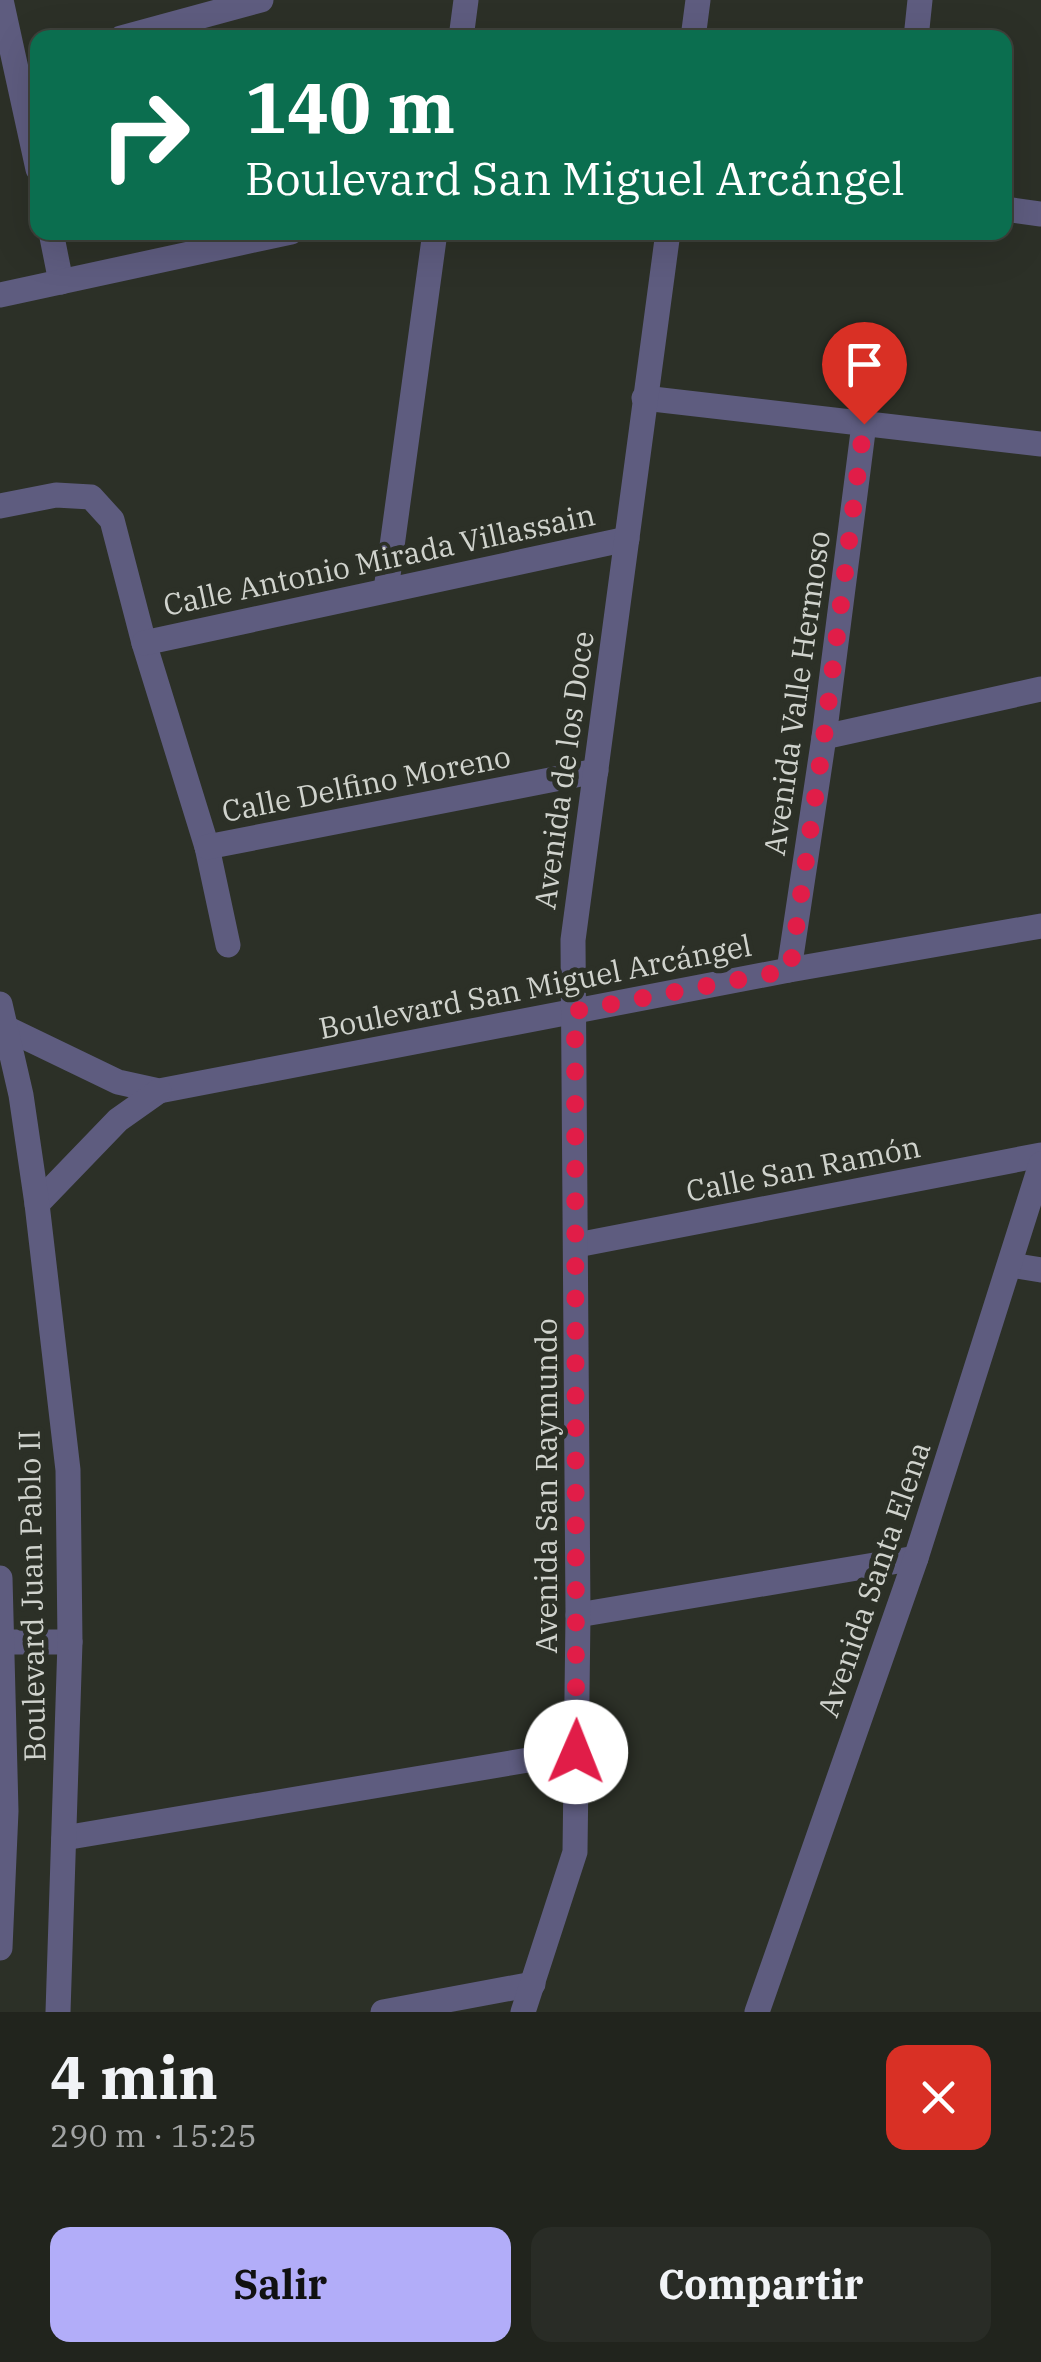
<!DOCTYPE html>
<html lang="es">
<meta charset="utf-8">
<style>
body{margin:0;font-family:"IBM Plex Serif",serif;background:#292c26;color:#f1f3f6;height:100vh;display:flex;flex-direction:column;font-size:38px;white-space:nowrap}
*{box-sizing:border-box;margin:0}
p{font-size:32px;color:#a2a4a4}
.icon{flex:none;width:55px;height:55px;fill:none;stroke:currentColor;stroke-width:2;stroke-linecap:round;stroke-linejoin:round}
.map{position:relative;height:2012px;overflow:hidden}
.details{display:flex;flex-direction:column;background:#21241d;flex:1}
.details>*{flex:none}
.hud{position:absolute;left:30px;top:30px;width:982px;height:210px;border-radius:20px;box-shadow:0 10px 40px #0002,0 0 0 2px #3e413b;background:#0b6e4f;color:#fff;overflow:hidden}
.pin{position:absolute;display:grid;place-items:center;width:85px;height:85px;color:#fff;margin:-102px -42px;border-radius:50% 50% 50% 0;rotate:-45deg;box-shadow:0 0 10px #0007}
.pin .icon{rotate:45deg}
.me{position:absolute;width:110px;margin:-55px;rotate:1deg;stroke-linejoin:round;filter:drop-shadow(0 0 8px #0008)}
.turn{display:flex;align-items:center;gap:35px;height:210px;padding:0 50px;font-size:45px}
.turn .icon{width:130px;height:130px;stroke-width:2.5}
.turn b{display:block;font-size:70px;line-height:85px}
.round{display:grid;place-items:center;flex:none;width:105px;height:105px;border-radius:20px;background:#292c26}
.headline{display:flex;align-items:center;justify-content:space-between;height:170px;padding:0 50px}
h1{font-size:60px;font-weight:800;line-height:75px}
.primary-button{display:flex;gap:20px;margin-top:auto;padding:20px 50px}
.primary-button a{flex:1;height:115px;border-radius:20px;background:#b2adf9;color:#111;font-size:40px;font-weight:800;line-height:115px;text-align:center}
.primary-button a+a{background:#292c26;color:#f1f3f6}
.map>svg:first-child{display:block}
</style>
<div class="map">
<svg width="1041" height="2012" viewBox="0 0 1041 2012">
<rect width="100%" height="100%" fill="#2c3027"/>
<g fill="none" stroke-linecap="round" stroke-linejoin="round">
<g stroke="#5e5c7f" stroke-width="25">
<path d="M1 0 38 169"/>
<path d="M121 38 261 0"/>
<path d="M461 38 466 0"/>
<path d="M693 38 698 0"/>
<path d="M916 38 920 0"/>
<path d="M1005 209 1041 214"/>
<path d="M51 232 61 282"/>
<path d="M0 295 291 232"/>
<path d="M644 398 1041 444"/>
<path d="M0 506 56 495 91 497 112 520 144 643 207 847 228 945"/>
<path d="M386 590 435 232"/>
<path d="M144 643 627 539"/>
<path d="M824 737 1041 689"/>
<path d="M207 847 596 771"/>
<path d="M789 970 824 737 864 424"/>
<path d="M6 1028 118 1082 159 1091 789 970 1041 926"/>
<path d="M37 1204 118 1120 159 1091"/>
<path d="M577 1245 1041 1155"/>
<path d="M1011 1265 1041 1270"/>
<path d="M578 1615 916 1558"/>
<path d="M0 1642H70"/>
<path d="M64 1838 576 1752"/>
<path d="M383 2012 533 1984"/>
<path d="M523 2012 575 1852 578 1615 573 940 668 232"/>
<path d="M757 2012 916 1558 1041 1164"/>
</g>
<g stroke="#5e5c7f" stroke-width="25">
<path d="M0 1004 21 1095 37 1204 68 1470 70 1642 58 2012"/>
<path d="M0 1578 6 1811 0 1948"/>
</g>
</g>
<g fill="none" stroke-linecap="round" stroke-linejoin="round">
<path stroke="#e11d48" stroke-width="18" stroke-dasharray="0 32.4" d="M576 1752 575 1011 790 970 824 737 864 424"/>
</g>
<g text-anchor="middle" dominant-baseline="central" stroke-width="10" stroke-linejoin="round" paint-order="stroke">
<g font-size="30" fill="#d0d3cd" stroke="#2c3027">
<text transform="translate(379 559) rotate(-12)">Calle Antonio Mirada Villassain</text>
<text transform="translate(796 693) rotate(-82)">Avenida Valle Hermoso</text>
<text transform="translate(563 770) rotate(-82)">Avenida de los Doce</text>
<text transform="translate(366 783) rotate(-11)">Calle Delfino Moreno</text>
<text transform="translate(535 986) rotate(-11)">Boulevard San Miguel Arcángel</text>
<text transform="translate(803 1168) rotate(-11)">Calle San Ramón</text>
<text transform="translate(545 1486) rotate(-90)">Avenida San Raymundo</text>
<text transform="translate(873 1579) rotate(-71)">Avenida Santa Elena</text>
<text transform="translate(31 1596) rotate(-91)">Boulevard Juan Pablo II</text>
</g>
</g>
</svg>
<div class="pin" style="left:864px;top:424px;background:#d93025"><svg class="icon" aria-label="arrive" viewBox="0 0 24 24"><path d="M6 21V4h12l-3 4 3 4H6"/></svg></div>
<svg class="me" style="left:576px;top:1752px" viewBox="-20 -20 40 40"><circle r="19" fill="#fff"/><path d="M0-13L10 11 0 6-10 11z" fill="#e11d48"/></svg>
<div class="hud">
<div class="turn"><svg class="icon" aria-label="right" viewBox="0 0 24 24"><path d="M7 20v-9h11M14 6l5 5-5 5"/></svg><div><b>140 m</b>Boulevard San Miguel Arcángel</div></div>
</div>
</div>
<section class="details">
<div class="headline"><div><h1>4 min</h1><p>290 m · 15:25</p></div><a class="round" style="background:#d93025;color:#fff"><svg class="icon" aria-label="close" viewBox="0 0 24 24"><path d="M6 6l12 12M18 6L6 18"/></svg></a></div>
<div class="primary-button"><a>Salir</a><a>Compartir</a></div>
</section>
